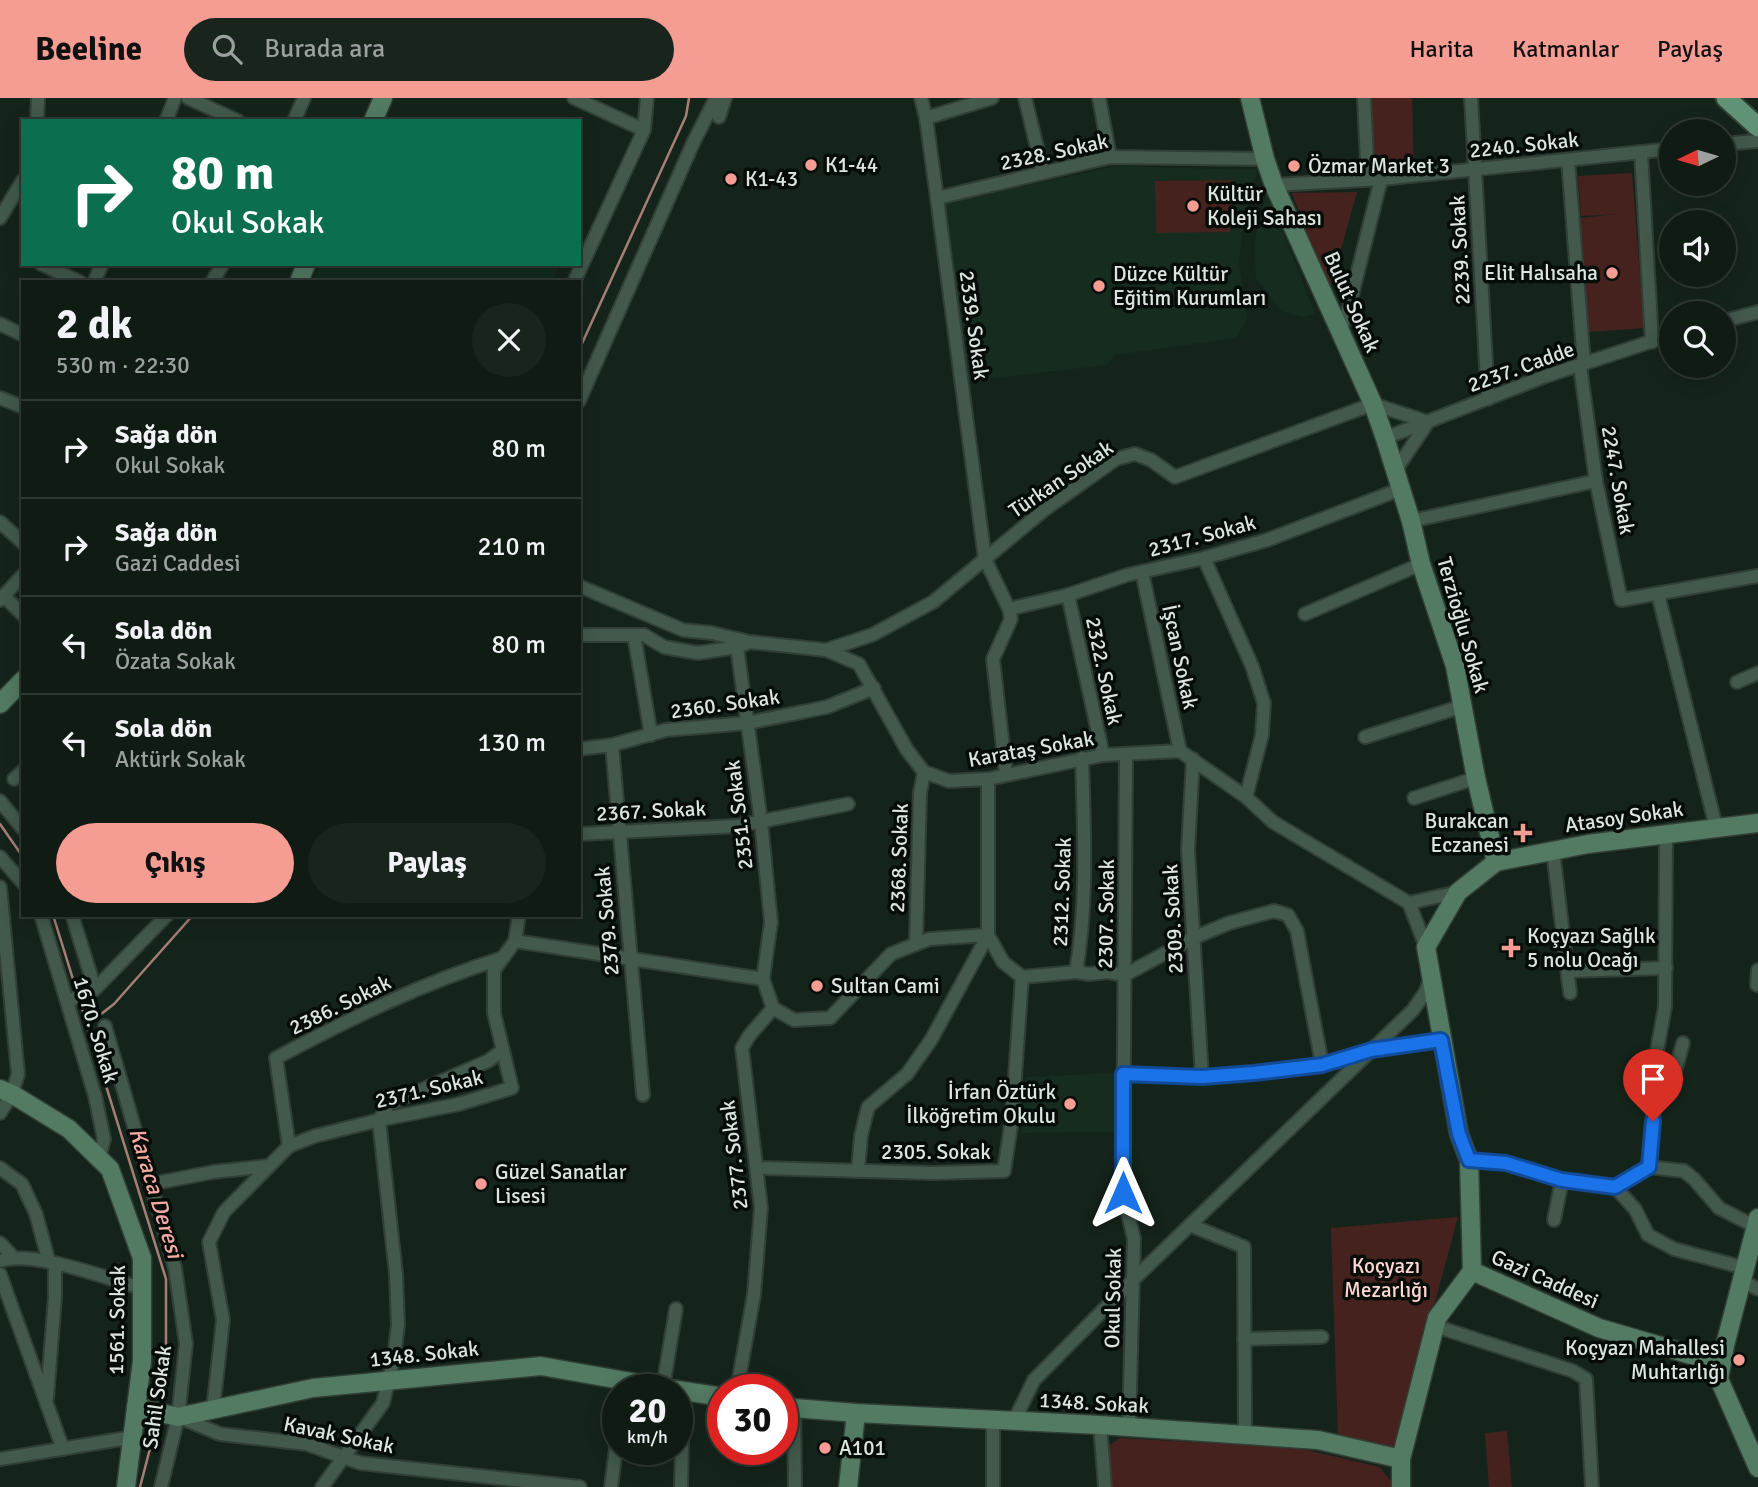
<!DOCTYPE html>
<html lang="tr">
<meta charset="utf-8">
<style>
body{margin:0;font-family:Signika,sans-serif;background:#19241d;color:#f1f3f6;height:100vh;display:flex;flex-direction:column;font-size:26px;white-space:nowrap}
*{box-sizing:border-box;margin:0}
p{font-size:23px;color:#9ca1a0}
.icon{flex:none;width:38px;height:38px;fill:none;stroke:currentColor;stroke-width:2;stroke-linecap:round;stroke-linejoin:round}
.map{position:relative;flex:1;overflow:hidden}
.drawer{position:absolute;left:21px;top:182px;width:560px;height:637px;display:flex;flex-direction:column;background:#101b14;border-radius:0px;box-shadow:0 4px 18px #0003,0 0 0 2px #303934}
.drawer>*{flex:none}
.banner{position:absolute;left:21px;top:21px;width:560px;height:147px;border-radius:0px;box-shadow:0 4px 18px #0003,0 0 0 2px #303934;background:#0b6e4f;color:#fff;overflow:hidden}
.needle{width:46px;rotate:265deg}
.controls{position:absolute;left:1659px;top:21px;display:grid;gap:14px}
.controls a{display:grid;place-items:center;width:77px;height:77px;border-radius:50%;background:#101b14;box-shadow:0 4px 18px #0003,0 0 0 2px #303934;font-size:35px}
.speed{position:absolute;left:602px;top:1276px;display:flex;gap:14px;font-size:35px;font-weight:700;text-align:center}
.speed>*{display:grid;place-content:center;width:91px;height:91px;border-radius:50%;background:#101b14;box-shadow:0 4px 18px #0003,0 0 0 2px #303934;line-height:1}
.speed small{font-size:18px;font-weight:400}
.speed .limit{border:10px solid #d22;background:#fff;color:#111}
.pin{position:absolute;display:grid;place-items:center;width:60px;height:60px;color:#fff;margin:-72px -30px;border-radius:50% 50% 50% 0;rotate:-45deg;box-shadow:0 0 7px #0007}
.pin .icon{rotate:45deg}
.me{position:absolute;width:77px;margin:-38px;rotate:0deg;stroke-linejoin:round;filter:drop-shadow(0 0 5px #0008)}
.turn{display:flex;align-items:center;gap:24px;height:147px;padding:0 35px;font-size:32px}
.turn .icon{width:91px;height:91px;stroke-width:2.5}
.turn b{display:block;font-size:49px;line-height:60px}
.round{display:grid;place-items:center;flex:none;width:74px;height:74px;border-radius:37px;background:#19241d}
.overview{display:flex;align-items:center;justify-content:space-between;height:119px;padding:0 35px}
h1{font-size:42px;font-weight:700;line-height:52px}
.action{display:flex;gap:14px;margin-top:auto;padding:14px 35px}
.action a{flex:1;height:80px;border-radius:42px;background:#f59c93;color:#111;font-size:28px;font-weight:700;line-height:80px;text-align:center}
.action a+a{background:#19241d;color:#f1f3f6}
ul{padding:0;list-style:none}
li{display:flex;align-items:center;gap:21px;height:98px;padding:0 35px;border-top:2px solid #303934}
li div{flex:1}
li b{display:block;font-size:26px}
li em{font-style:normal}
header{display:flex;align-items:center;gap:42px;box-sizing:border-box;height:98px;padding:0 35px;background:#f59c93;color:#111}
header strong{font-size:33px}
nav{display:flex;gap:38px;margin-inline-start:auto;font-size:24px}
.search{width:490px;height:63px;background:#19241d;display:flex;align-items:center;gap:18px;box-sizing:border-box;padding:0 24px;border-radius:38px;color:#9ca1a0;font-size:26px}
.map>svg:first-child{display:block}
</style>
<header>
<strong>Beeline</strong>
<div class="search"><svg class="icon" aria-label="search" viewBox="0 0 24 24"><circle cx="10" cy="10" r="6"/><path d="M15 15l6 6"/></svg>Burada ara</div>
<nav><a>Harita</a><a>Katmanlar</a><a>Paylaş</a></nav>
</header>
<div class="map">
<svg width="1758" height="1389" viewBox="0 0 1758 1389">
<rect width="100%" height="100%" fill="#15241b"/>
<g fill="#152c1f">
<path d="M1116 68 1258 72 1245 115 1239 166 1248 219 1236 240 1115 257 1107 267 969 283 945 105Z"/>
<path d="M1267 93 1315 216 1302 219 1281 213 1256 180 1254 145Z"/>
<path d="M335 166H560L552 184H318L313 181 319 168 333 170Z"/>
<path d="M1116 975 1117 1034 1021 1035 1025 979Z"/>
</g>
<g fill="#46221f">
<path d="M1364 0H1412L1414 77 1368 81Z"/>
<path d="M1632 75 1644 230 1589 234 1580 120 1618 116 1581 118 1578 78Z"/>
<path d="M1233 82 1230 134 1156 135 1155 83Z"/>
<path d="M1357 94 1329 194 1292 95Z"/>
<path d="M1458 1119 1395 1352 1338 1339 1331 1130Z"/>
<path d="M1507 1333 1512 1389H1489L1485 1335Z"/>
<path d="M1120 1340 1298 1350 1380 1369 1395 1389H1112L1107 1349Z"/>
</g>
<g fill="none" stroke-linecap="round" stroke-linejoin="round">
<g stroke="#a57e78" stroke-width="2.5">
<path d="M579 252 686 18 689 0"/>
<path d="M0 726 23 759"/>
<path d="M53 817 77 894"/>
<path d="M80 904 166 1181V1289L161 1307"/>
<path d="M87 927 114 906 193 817"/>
<path d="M140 1389 158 1320"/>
</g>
<g stroke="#313f36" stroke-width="16">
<g id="street">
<path d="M188 0 238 23"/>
<path d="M574 0 644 32"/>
<path d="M921 0 926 20 937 100 985 461 1009 511 1011 521 993 561 1006 676"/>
<path d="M1025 0 1043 74"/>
<path d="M1099 0 1110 59"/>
<path d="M1364 0 1368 81"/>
<path d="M1471 0 1488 301"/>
<path d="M719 19 725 0"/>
<path d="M926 20 992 0"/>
<path d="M37 23 38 0"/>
<path d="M166 23 175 0"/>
<path d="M294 23 304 0"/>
<path d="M1724 46 1758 43"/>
<path d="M1641 54 1652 244"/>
<path d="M1568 62 1584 266"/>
<path d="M1381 81 1671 51"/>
<path d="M1274 87 1381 81 1349 209 1340 234"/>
<path d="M937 100 1110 59 1265 61"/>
<path d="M0 120 23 82"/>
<path d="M41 166 80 184"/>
<path d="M94 184 102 166"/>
<path d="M212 184 223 166"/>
<path d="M574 184 644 32 647 0"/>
<path d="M1724 223 1758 214"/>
<path d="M0 226 23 237"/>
<path d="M1580 268 1596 383 1621 502 1758 478"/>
<path d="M0 300 23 309"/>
<path d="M579 303 694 43 716 0"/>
<path d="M1385 340 1543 279 1671 237"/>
<path d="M1411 423 1596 383"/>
<path d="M0 424 23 445"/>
<path d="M1204 460 1252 568 1264 605 1262 637 1246 699"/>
<path d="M1142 474 1180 653"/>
<path d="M579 488 683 532 712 535 750 544"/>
<path d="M1658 496 1716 729"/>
<path d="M1068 497 1103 657"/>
<path d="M4 498 23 517"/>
<path d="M0 502 23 477"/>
<path d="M1009 511 1068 497 1127 477 1204 460 1267 442 1401 391"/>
<path d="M1305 516 1421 466"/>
<path d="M579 537H644L664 549 698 555 737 549 750 544 826 552 859 566 907 652 924 674 949 683 988 681 1103 657 1180 653 1246 699 1273 724 1409 805 1458 794"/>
<path d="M634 537 651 637"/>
<path d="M737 549 761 723 771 824 763 881 773 910 794 922 830 920 891 856 929 841 988 837"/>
<path d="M826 552 872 537 933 504 1044 412 1116 361 1135 356 1151 362 1175 379 1373 306 1428 324 1395 373"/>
<path d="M1737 584 1758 575"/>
<path d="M1365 639 1463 608"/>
<path d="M612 647 643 997"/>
<path d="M579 651 612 647 666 632 747 625 827 609 874 590"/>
<path d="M1126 657 1123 1095 1134 1141 1129 1329"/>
<path d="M1193 661 1188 752 1202 979"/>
<path d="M14 681 23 673"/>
<path d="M988 681V837L1003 864 1022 879 1076 874C1088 803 1084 732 1082 660"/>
<path d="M1414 700 1476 680"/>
<path d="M0 703 23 731"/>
<path d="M579 736 737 728 848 706"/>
<path d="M1553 753 1570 895"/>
<path d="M0 759 23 785"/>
<path d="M0 789 18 976 12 996 0 1015"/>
<path d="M1409 805 1426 849"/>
<path d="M41 817 95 998 104 1041 99 1060"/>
<path d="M72 817 95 891"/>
<path d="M515 843 519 817"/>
<path d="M916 846 920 695 924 674"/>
<path d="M1568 873 1666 870"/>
<path d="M1076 874 1089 876 1107 874 1125 877 1193 840 1229 825 1274 813 1288 817 1297 833 1322 966"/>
<path d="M1757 887 1758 872"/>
<path d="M67 904 95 891 167 817"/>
<path d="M105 928 175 1170 186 1246 178 1319 161 1389"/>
<path d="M1123 976 1202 979 1254 975 1322 966 1371 952 1441 942"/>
<path d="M1655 1000V963L1665 909 1666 736"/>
<path d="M289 1048 276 960C349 921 424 884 503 860"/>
<path d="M1469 1062 1506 1065 1562 1082 1615 1089 1649 1069 1684 1073 1694 1081 1719 1110 1756 1129"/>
<path d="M1649 1069 1655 1000 1671 988 1683 945"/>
<path d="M0 1070 22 1086 36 1116 49 1164"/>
<path d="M758 1070 932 1075 1004 1073 1012 1021 1022 879"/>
<path d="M858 1073 861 1038 868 1009 907 976 931 942 988 837"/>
<path d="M151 1086 213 1074 268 1068"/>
<path d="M1615 1089 1635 1111 1648 1137 1674 1151 1745 1170"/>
<path d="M1554 1122 1562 1082"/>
<path d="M1190 1127 1244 1149 1245 1337"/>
<path d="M0 1145 14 1160"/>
<path d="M0 1163C32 1151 107 1181 142 1190"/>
<path d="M0 1176 63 1351"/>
<path d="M1741 1183 1758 1191"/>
<path d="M1435 1228 1573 1273 1586 1281 1592 1389"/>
<path d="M1244 1241 1322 1239"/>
<path d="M663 1289 676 1211"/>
<path d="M737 1292 754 1196 761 1110 742 950 749 938 773 910"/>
<path d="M47 1300 55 1199V1166"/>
<path d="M794 1311 795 1389"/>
<path d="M213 1312 223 1222 209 1144 224 1114 289 1048 315 1038 379 1022 459 1006 512 990 494 915V872L515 843 763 881"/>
<path d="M179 1319 220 1336 307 1346 360 1365 580 1389"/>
<path d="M993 1322V1389"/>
<path d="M1014 1323 1034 1282 1133 1182 1413 912 1426 893 1430 880"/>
<path d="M1100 1327 1105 1389"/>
<path d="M0 1361 133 1339"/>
<path d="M322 1389 383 1305 394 1259 398 1227 396 1176 379 1022 389 1006 488 963 503 952"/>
<path d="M611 1389 618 1335"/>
<path d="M681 1389 683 1293"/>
</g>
</g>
<g stroke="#313f36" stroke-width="21">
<g id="secondary">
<path d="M1250 0 1265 61 1274 87 1373 306 1385 340 1411 423 1421 466 1455 568 1476 680 1496 764"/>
<path d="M373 23 383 0"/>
<path d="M299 184 306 166"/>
<path d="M0 606 23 582"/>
<path d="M1758 725 1588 746 1496 764 1458 794 1426 849 1459 1036 1469 1062 1472 1173 1599 1230 1705 1261 1719 1281 1758 1370"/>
<path d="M0 991 12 996 69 1031 110 1071 142 1160V1263L126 1389"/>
<path d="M1719 1281 1725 1247 1758 1120"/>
<path d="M677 1292 723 1299"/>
<path d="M136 1309 178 1319 313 1290 541 1268 677 1292"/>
<path d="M782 1309 856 1315 1100 1327 1318 1342 1401 1361"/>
<path d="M848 1389 856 1315"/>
<path d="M1401 1389V1361L1437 1220 1472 1173"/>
</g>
</g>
<g stroke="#313f36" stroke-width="23">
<path id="primary" d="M1726 0 1758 29"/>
</g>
<use href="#street" stroke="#42594b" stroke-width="12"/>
<use href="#secondary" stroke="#537a63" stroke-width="18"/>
<use href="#primary" stroke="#609275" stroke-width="19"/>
</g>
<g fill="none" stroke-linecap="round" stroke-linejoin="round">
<g stroke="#114b97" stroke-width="18">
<path id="route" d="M1123 1095V976L1202 979 1254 975 1322 967 1371 952 1441 942 1459 1036 1469 1062 1506 1065 1562 1082 1615 1089 1649 1069 1653 1023"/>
</g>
<use href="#route" stroke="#1a73e8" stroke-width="12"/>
</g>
<g fill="#f59c93" stroke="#060c08" stroke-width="2.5">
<circle cx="811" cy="67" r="7"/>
<circle cx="1294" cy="68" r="7"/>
<circle cx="731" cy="81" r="7"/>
<circle cx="1193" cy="108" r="7"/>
<circle cx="1612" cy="175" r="7"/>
<circle cx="1099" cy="188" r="7"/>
<path d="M1519.5 724.5h7v7h7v7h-7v7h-7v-7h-7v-7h7z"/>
<path d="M1507.5 839.5h7v7h7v7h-7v7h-7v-7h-7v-7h7z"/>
<circle cx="817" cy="888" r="7"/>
<circle cx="1070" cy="1006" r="7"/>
<circle cx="481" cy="1086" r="7"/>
<circle cx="1739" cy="1262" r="7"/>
<circle cx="825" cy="1350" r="7"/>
</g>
<g text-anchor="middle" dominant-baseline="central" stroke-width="7" stroke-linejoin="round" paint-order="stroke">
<g font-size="21" fill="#dce6df" stroke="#060c08">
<text transform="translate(1524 47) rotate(-6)">2240. Sokak</text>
<text transform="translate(1054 54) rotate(-12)">2328. Sokak</text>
<text transform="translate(1460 152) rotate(-93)">2239. Sokak</text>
<text transform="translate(1352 204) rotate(66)">Bulut Sokak</text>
<text transform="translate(974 227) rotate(82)">2339. Sokak</text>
<text transform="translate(1521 269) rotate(-20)">2237. Cadde</text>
<text transform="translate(1061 381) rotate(-34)">Türkan Sokak</text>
<text transform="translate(1618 382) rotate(80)">2247. Sokak</text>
<text transform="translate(1202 438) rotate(-15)">2317. Sokak</text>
<text transform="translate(1463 527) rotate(74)">Terzioğlu Sokak</text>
<text transform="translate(1180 559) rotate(78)">İşcan Sokak</text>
<text transform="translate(1104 573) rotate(78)">2322. Sokak</text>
<text transform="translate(725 606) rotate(-8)">2360. Sokak</text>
<text transform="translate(1031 651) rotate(-10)">Karataş Sokak</text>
<text transform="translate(651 713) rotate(-3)">2367. Sokak</text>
<text transform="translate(739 717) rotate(-97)">2351. Sokak</text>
<text transform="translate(1624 719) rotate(-8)">Atasoy Sokak</text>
<text transform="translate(899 760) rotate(-88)">2368. Sokak</text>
<text transform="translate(1062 794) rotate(-88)">2312. Sokak</text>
<text transform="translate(1106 816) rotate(-89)">2307. Sokak</text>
<text transform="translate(1173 821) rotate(-93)">2309. Sokak</text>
<text transform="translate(607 823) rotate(-95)">2379. Sokak</text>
<text transform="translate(340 907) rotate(-26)">2386. Sokak</text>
<text transform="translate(96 932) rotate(73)">1670. Sokak</text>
<text transform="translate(429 991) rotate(-13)">2371. Sokak</text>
<text x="936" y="1054">2305. Sokak</text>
<text transform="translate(734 1057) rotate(-97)">2377. Sokak</text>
<text transform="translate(1545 1181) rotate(24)">Gazi Caddesi</text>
<text transform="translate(1113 1200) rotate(-89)">Okul Sokak</text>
<text transform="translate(117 1222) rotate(-89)">1561. Sokak</text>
<text transform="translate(424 1256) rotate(-6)">1348. Sokak</text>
<text transform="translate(157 1299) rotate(-82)">Sahil Sokak</text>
<text transform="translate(1094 1305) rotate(3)">1348. Sokak</text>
<text transform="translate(339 1337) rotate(12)">Kavak Sokak</text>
</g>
<g font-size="21" fill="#dce6df" stroke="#060c08" text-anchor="start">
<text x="825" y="67">K1-44</text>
<text x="1308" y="68">Özmar Market 3</text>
<text x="745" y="81">K1-43</text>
<text x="1207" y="96">Kültür<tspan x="1207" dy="24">Koleji Sahası</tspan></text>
<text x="1598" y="175" text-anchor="end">Elit Halısaha</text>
<text x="1113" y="176">Düzce Kültür<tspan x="1113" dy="24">Eğitim Kurumları</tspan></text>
<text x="1509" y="723" text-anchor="end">Burakcan<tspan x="1509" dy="24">Eczanesi</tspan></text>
<text x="1527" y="838">Koçyazı Sağlık<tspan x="1527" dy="24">5 nolu Ocağı</tspan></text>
<text x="831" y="888">Sultan Cami</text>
<text x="1056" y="994" text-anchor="end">İrfan Öztürk<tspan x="1056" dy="24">İlköğretim Okulu</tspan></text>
<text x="495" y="1074">Güzel Sanatlar<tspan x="495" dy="24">Lisesi</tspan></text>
<text x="1725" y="1250" text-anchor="end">Koçyazı Mahallesi<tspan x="1725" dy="24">Muhtarlığı</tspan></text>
<text x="839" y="1350">A101</text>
</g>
<g font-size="21" fill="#fed6d2" stroke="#060c08">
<text x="1386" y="1168">Koçyazı<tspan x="1386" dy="24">Mezarlığı</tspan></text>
</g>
<g font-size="23" font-style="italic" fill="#f4a9a2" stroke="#060c08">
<text transform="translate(156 1095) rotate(73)">Karaca Deresi</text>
</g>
</g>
</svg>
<div class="controls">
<a><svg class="needle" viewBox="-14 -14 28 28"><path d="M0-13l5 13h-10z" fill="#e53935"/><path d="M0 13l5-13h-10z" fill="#9ca1a0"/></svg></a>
<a><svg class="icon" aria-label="sound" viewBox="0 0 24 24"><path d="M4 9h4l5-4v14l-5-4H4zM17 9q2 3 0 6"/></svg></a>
<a><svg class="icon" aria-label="search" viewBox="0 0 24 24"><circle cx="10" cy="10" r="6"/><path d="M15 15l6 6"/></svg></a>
</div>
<div class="speed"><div>20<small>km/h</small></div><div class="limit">30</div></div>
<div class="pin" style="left:1653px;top:1023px;background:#d93025"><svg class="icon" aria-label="arrive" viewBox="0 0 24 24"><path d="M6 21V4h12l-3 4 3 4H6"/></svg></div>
<svg class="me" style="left:1123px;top:1095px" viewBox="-20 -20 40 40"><path d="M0-17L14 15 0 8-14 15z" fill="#1a73e8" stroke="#fff" stroke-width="4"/></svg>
<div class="banner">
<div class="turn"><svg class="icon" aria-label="right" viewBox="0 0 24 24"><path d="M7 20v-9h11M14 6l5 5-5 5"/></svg><div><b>80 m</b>Okul Sokak</div></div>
</div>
<section class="drawer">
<div class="overview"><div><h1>2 dk</h1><p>530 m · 22:30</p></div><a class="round"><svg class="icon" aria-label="close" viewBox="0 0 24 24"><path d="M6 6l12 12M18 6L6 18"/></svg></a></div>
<ul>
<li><svg class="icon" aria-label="right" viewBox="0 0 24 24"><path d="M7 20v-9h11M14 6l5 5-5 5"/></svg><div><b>Sağa dön</b><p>Okul Sokak</p></div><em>80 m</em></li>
<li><svg class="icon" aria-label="right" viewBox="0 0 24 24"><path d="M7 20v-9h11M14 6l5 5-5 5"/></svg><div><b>Sağa dön</b><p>Gazi Caddesi</p></div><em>210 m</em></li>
<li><svg class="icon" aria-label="left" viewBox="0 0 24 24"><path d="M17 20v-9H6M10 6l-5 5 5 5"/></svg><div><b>Sola dön</b><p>Özata Sokak</p></div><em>80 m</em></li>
<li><svg class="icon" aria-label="left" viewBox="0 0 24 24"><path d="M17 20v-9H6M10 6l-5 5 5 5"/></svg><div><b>Sola dön</b><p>Aktürk Sokak</p></div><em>130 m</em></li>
</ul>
<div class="action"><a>Çıkış</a><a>Paylaş</a></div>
</section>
</div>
